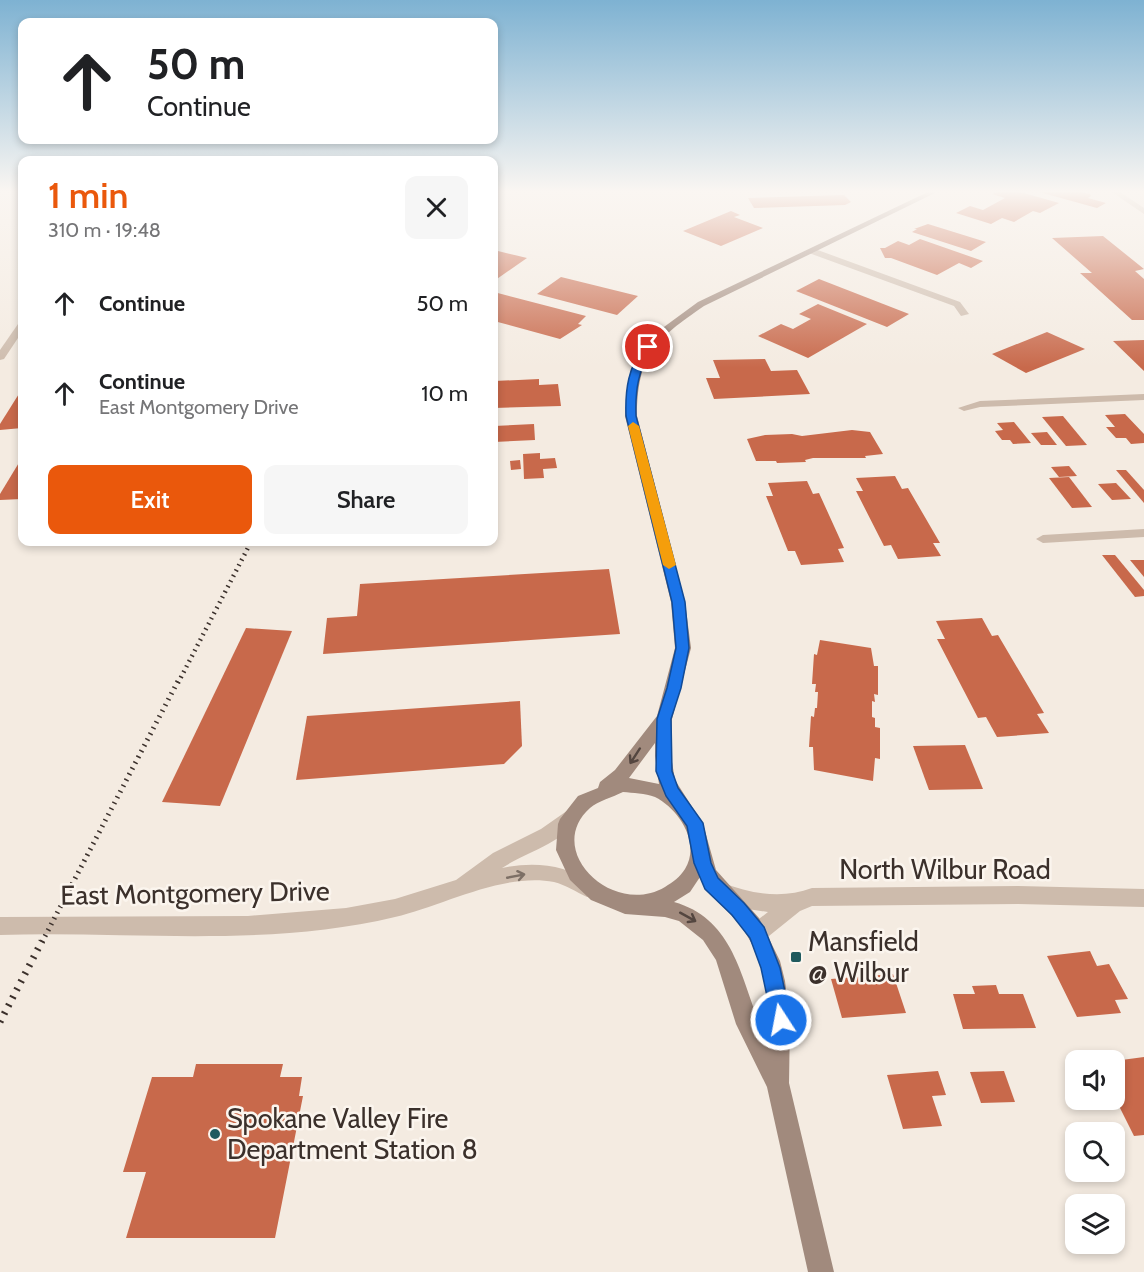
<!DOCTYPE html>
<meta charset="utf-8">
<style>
body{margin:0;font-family:Cabin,sans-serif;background:#f6f6f6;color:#202124;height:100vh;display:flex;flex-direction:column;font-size:22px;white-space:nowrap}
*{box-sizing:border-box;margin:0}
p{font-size:20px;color:#757577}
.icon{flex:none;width:33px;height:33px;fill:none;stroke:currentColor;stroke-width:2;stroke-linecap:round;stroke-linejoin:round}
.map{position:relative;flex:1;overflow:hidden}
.sheet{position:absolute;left:18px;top:156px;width:480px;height:390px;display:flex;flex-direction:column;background:#fff;border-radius:12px;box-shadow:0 3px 9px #0003}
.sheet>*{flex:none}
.banner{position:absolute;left:18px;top:18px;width:480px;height:126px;border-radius:12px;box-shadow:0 3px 9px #0003;background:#fff;color:#202124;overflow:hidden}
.controls{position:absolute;left:1065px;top:1050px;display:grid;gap:12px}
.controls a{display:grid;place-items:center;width:60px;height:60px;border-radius:12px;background:#fff;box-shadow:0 3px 9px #0003;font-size:30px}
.pin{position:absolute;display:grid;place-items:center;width:51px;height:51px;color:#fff;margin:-26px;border:3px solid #fff;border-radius:50%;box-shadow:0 2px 6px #0007}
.me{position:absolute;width:66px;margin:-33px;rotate:349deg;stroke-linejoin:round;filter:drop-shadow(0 0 4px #0008)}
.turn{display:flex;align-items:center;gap:21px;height:126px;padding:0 30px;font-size:27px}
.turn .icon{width:78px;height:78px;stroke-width:2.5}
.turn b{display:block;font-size:42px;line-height:51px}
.round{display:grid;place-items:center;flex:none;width:63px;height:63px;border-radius:12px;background:#f6f6f6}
.overview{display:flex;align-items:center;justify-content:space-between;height:102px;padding:0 30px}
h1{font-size:36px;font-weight:600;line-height:45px;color:#ea580c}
.primary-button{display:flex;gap:12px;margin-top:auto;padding:12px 30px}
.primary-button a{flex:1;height:69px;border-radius:12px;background:#ea580c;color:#fff;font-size:24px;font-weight:600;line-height:69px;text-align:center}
.primary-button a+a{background:#f6f6f6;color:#202124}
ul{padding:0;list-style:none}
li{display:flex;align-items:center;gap:18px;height:90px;padding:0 30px}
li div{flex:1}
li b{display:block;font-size:22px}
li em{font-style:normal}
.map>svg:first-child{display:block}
</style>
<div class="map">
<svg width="1144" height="1272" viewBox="0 0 1144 1272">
<rect width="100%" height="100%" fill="#f4ebe1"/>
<g fill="#c8694b">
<path d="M1001 190H1013L1059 203 1040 213 1033 211 1014 222 1002 218 991 224 956 213 970 206 983 210 1005 198 992 194Z"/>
<path d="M1032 190H1072L1090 194 1091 196 1088 198 1106 203 1097 208Z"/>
<path d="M844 195 851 202 845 205 754 208 748 198Z"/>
<path d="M731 211 740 215 734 217 763 228 721 246 683 231Z"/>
<path d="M928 224 986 242 971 251 912 232 917 229H914Z"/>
<path d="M1103 236 1144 269 1135 271 1144 279V320H1132L1080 273H1092L1052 238Z"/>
<path d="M920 239 983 261 971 268 959 263 937 275 891 258H885L880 248H885L898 241 909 245Z"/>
<path d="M494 250 527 258 494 281Z"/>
<path d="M561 277 638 296 617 315 537 294Z"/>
<path d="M819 279 909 314 887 327 796 291Z"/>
<path d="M494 292 586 316 578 324 582 325 560 339 494 321Z"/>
<path d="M818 304 867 324 808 358 758 336 781 324 793 329 811 319 799 314Z"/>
<path d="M1047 332 1085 349 1026 373 992 354Z"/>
<path d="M1144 340V371L1113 341Z"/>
<path d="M765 359 771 371 797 370 810 394 714 399 706 378H720L713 360Z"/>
<path d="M539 379V385L558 384 561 406 494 408V381Z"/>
<path d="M22 389V428L0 430V424Z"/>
<path d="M1125 414 1144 434V443L1131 444 1126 438H1116L1106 427H1115L1105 415Z"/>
<path d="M1063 416 1087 445 1066 446 1042 417Z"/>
<path d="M1014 422 1031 443 1013 444 1010 440H1002L995 431 1003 430 997 423Z"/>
<path d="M534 424 535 440 494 442V426Z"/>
<path d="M852 430 870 432 883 454 865 456 866 458H813L805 460 806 462 777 463 776 461H756L747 439 765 435 792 434 802 436Z"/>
<path d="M1047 432 1057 445H1041L1031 433Z"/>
<path d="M540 453V459L555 458 557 468 543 469 544 478 524 479 523 454Z"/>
<path d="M520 460 521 469 511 470 510 461Z"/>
<path d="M20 461H22V499L0 500V494Z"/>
<path d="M1069 466 1077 476 1059 477 1051 467Z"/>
<path d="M1116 470H1126L1144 490V503Z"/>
<path d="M895 476 902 489 908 488 940 543H933L941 556 898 559 891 545 884 546 856 491H863L856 478Z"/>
<path d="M1069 477 1092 507 1072 508 1049 478Z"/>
<path d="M807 481 813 494 819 493 844 548 838 549 844 562 801 565 795 551H788L766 496H773L768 483Z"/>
<path d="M1116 483 1131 499 1112 500 1098 484Z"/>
<path d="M1102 555H1115L1144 590V596L1135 597Z"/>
<path d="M1130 560H1144V577Z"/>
<path d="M609 569 620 634 323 654 327 618 357 616 360 584Z"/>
<path d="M982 618 992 636 998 635 1044 713 1037 714 1049 733 997 737 986 717 978 718 937 639H945L936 621Z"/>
<path d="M246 628 292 631 220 806 162 802Z"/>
<path d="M820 640 871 648 874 666H878V695L874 694 875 702 872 701V717L875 718V727L880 728V759L875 758 873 781 814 770 813 747H809L811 716 814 717 815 708H817L818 692H815L816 684H812L814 654 817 655Z"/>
<path d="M520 701 522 746 504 764 296 780 307 716Z"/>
<path d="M965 745 983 789 929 790 913 746Z"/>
<path d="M1090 951 1097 966 1109 964 1128 999 1115 1000 1121 1013 1077 1017 1047 956Z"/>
<path d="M893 974 906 1013 842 1018 831 979Z"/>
<path d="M996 985 999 994H1023L1036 1028 963 1029 953 994H975L972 986Z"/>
<path d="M1144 1057V1135L1134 1136 1114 1096V1061Z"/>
<path d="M196 1064H283L280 1077H302L299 1096H303L275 1238H126L146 1172H123L152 1077H193Z"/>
<path d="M938 1071 946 1095 932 1096 942 1126 903 1129 887 1075Z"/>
<path d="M1004 1071 1015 1102 981 1103 970 1072Z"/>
</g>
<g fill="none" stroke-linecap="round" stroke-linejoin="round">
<g fill="#cdbbac" fill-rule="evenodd">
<path d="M1109 190H1117L1144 208V214Z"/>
<path d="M809 249H815L960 302 969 314 961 316 954 306 809 253Z"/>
<path d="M22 323V332L4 359 0 360V350L18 324Z"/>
<path d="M1144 394V400L980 407 964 411 958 408 980 401Z"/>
<path d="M1144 529V537L1043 543 1036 539 1043 535Z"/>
<path d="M723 883C751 894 783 899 812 888L1018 886 1144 889V907L1018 904 812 906 800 911 764 940 757 942 750 940 747 933 750 926 768 912 741 908 716 898 713 892 716 886Z"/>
</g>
<path fill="#cdbbac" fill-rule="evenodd" d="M571 808 577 811 580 816C568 841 524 853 502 868 536 861 563 865 594 882L597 888 594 894 587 897C576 892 566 885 554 882 504 872 442 906 395 917 266 948 131 931 0 935V917L248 916 346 908 395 899 456 880 493 853 541 829Z"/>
<path fill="#a18a7d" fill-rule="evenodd" d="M932 190H941L704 306C656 339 637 355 637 416L685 602 691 648 672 719 671 756 675 780 703 824 716 870 759 918 780 961 785 981 790 1021 789 1083 834 1272H808L767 1087 736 1024 716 960 703 940 679 921 665 917 625 914 591 900 570 880 556 850 558 824 560 819 578 796 598 788 600 782 615 770 657 716 675 648 671 602 625 416 629 377 634 362 653 335 698 302ZM655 743V756L659 784 629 778ZM623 792C633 793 645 793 655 797 679 809 701 843 685 869 680 877 673 882 665 887 612 918 543 850 590 808 598 801 613 797 623 792ZM700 877C709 896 726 908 739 924 766 958 770 1002 769 1044 741 991 741 921 674 902L690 892Z"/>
<path stroke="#3b302b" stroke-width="4.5" stroke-dasharray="1.5 4.5" stroke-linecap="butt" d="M178 683 251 542"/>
<path stroke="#3b302b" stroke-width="5" stroke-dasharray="1.5 5" stroke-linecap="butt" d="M42 942 178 681"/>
<path stroke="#3b302b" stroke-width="7" stroke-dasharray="2 7" stroke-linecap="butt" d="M0 1022 42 941"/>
</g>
<defs><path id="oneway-shaft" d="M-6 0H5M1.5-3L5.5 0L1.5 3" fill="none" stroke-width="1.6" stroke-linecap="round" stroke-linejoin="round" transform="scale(1.5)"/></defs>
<g stroke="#544640">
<use href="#oneway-shaft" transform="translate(635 756) rotate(123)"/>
<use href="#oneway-shaft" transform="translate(688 917) rotate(29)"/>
</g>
<use stroke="#7d6f65" href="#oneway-shaft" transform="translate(516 876) rotate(-11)"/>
<linearGradient id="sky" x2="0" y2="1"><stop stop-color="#7eb2d2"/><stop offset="0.52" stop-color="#faf6f2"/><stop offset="1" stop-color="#faf6f2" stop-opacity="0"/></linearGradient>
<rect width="1144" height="368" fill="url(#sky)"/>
<path fill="#1a73e8" stroke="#114b97" stroke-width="1.5" d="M645 345 653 347C638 369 635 391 636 416L685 602 689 648 681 688 671 719 672 771 678 788 703 823 711 863 718 878 744 903 764 927 780 968 791 1020 788 1027 781 1030 774 1027 772 1020 761 968 750 938 732 915 705 889 694 863 687 826 666 796 656 771 657 719 667 688 676 648 672 602 626 416C625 390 628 367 645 345Z"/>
<path fill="#f59e0b" d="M633 422 639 426 676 565 669 569 663 565 628 426Z"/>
<g fill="#1f5a5e" stroke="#fbf5ee" stroke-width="2">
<rect x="790" y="951" width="12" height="12" rx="3"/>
<circle cx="215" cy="1134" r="6"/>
</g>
<g text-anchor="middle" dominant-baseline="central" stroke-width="5" stroke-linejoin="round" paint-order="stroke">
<g font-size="27" fill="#3b302b" stroke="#fbf5ee">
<text x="945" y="869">North Wilbur Road</text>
<text transform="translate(195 893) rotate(-1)">East Montgomery Drive</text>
</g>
<g font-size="27" fill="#3b302b" stroke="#fbf5ee" text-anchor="start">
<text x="808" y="941">Mansfield<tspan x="808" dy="31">@ Wilbur</tspan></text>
<text x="227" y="1118">Spokane Valley Fire<tspan x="227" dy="31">Department Station 8</tspan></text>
</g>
</g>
</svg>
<div class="controls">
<a><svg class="icon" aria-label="sound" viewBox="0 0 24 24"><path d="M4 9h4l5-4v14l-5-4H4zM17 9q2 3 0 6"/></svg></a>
<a><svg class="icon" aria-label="search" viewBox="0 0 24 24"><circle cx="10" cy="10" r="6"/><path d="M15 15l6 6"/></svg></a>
<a><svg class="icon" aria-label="layers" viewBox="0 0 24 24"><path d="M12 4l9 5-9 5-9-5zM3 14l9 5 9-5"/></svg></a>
</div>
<div class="pin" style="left:648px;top:347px;background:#d93025"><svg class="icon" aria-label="arrive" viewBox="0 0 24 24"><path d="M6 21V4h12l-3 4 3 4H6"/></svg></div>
<svg class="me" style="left:781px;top:1020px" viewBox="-20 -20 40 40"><circle r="17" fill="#1a73e8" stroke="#fff" stroke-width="3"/><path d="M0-11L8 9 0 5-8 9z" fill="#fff"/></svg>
<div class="banner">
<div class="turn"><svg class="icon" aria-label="ahead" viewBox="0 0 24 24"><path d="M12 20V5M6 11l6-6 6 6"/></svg><div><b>50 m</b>Continue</div></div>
</div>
<section class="sheet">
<div class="overview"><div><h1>1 min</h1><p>310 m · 19:48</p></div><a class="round"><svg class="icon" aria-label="close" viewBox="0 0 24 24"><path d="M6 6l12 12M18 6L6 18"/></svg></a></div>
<ul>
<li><svg class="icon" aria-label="ahead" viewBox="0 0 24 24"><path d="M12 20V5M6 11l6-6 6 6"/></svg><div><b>Continue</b></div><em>50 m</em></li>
<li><svg class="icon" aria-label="ahead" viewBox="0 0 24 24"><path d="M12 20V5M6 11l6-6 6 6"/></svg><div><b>Continue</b><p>East Montgomery Drive</p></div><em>10 m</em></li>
</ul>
<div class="primary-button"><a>Exit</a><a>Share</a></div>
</section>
</div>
